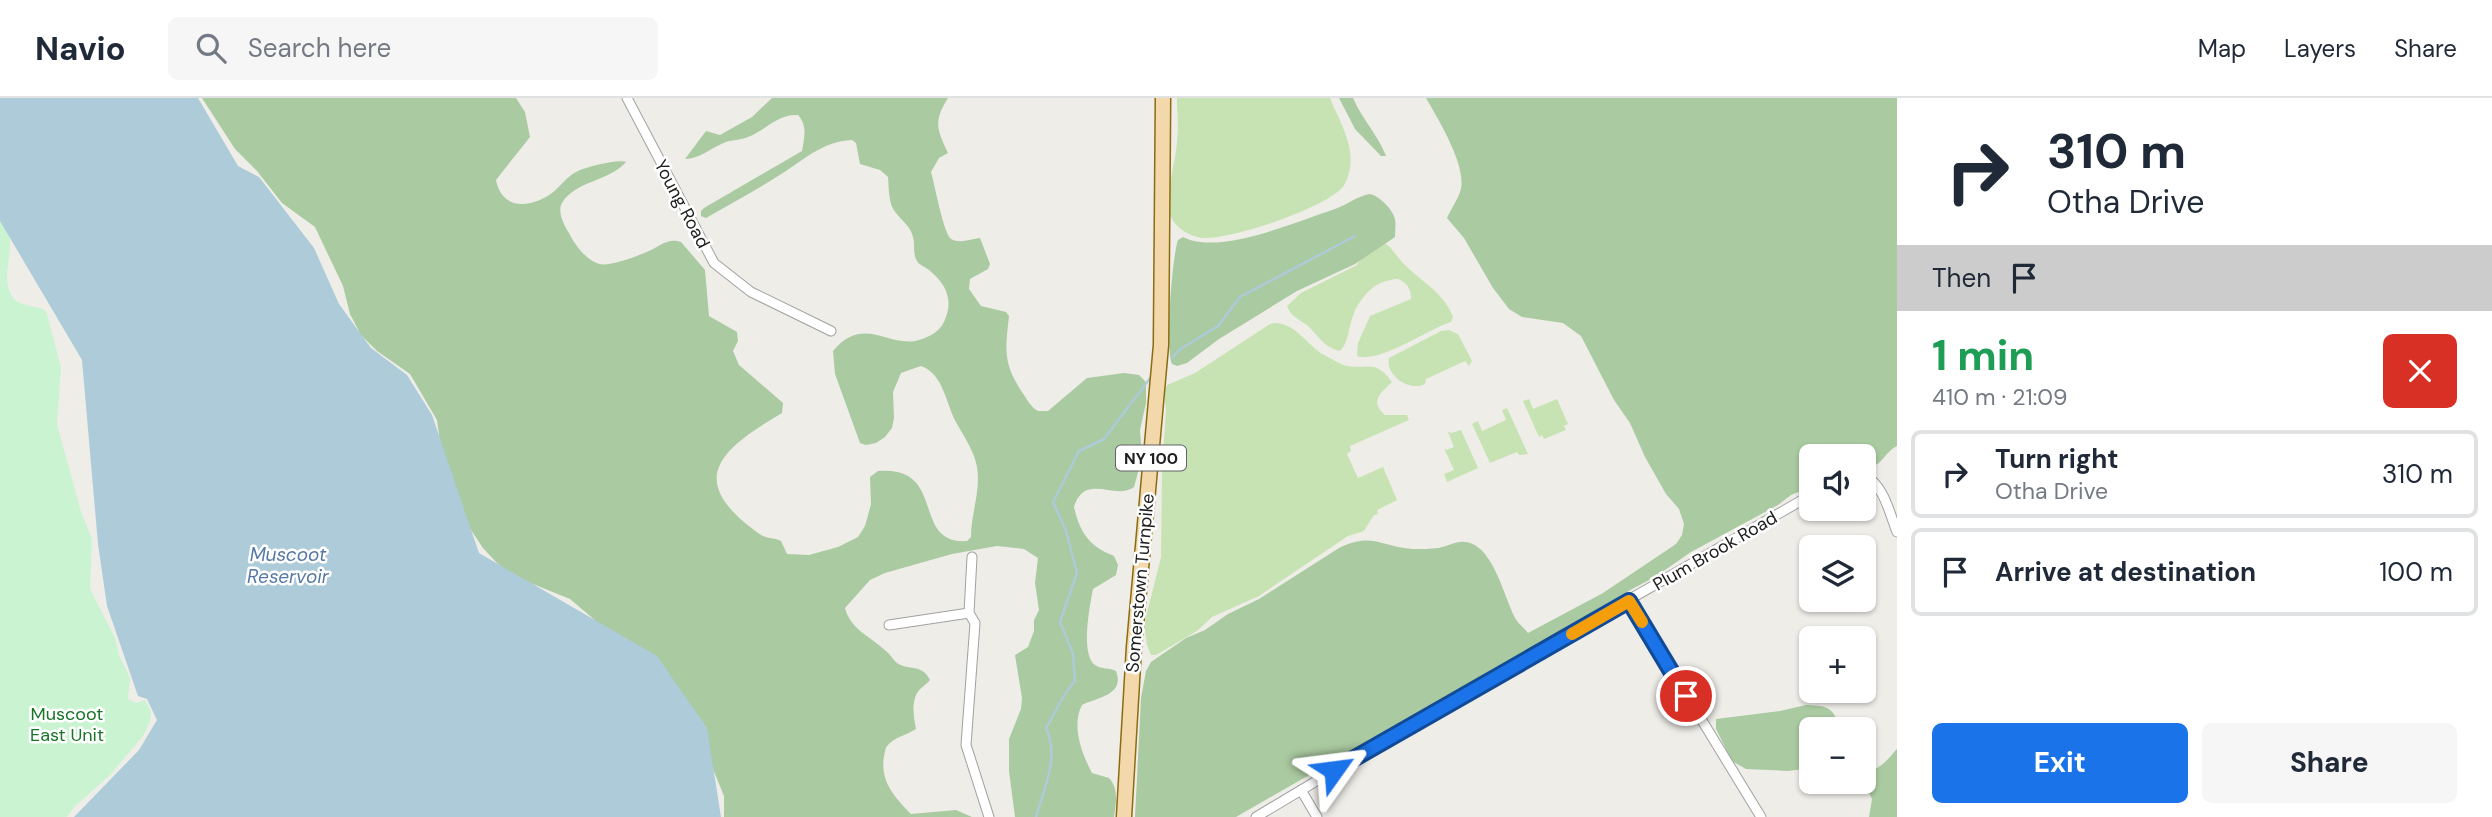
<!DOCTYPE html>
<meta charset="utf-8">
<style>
body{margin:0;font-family:"DM Sans",sans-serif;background:#f6f6f7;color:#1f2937;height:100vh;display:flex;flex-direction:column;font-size:26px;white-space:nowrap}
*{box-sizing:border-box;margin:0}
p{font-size:23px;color:#747a83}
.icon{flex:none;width:38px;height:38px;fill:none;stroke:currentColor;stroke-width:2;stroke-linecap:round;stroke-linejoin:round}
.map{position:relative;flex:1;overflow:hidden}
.sheet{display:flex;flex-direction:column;background:#fff;width:595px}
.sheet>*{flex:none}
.top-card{background:#fff;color:#1f2937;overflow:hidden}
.buttons{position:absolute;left:1799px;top:346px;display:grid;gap:14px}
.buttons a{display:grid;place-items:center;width:77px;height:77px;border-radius:10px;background:#fff;box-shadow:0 2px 5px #0004;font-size:35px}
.pin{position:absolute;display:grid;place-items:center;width:60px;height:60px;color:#fff;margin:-30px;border:4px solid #fff;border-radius:50%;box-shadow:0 2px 7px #0007}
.me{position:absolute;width:77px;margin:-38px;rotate:59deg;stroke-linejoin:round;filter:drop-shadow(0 0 5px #0008)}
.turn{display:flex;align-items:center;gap:24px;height:147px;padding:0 35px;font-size:32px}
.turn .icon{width:91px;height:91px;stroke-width:2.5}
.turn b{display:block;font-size:49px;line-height:60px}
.then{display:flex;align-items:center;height:66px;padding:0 35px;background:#0003;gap:14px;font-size:26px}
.round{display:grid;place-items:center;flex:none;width:74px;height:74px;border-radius:10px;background:#f6f6f7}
.overview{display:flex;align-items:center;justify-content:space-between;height:119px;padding:0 35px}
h1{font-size:42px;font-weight:700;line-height:52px;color:#1e9e55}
.cta{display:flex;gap:14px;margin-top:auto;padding:14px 35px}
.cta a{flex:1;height:80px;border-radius:10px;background:#1a73e8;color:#fff;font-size:28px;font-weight:700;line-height:80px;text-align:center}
.cta a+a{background:#f6f6f7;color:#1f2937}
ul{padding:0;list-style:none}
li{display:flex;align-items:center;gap:21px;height:88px;margin:0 14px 10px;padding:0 21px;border:4px solid #e0e1e3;border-radius:10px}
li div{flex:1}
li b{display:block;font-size:26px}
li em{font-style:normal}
header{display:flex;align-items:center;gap:42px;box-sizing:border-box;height:98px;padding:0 35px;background:#fff;border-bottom:2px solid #e0e1e3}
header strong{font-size:33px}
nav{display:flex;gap:38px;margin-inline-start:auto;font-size:24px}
.search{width:490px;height:63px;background:#f6f6f7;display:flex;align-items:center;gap:18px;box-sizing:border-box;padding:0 24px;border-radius:10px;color:#747a83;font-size:26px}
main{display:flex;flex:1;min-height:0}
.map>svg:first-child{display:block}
</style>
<header>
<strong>Navio</strong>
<div class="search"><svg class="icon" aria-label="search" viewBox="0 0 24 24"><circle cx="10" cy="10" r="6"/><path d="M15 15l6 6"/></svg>Search here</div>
<nav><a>Map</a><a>Layers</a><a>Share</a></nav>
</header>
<main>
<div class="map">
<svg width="1897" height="719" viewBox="0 0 1897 719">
<rect width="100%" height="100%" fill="#efede8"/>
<g fill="#c8e3b3">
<path d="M1177 0H1330C1339 22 1354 46 1350 70 1349 76 1346 86 1342 90 1322 111 1233 141 1203 140 1191 139 1174 130 1170 116 1165 97 1176 63 1177 43 1179 29 1177 14 1177 0Z"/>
<path d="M1383 144C1392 149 1396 158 1403 165 1420 183 1444 194 1453 219L1451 224C1428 231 1379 266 1357 258L1358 245 1370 218 1411 201C1411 194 1409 187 1402 183 1397 179 1392 182 1386 183 1371 187 1358 203 1353 218 1348 230 1349 244 1340 253 1323 249 1319 238 1308 228 1299 221 1291 219 1287 208L1301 195 1357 167 1363 157Z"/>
<path d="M1274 225C1294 225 1305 243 1319 254 1325 258 1332 261 1339 265 1361 276 1374 257 1392 284 1381 295 1369 303 1385 317H1407L1409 322 1350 348 1351 353 1347 356 1358 380 1383 369 1397 402 1377 412 1378 416 1374 417 1364 433 1348 438 1259 498 1212 519 1197 533 1156 557H1151L1147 547 1144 527 1161 459 1162 372 1166 311 1164 295 1167 287 1195 275 1270 226Z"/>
<path d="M1449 232 1458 236 1472 263 1469 268 1465 263 1426 281 1425 286C1410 294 1385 278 1389 260L1441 233Z"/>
<path d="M1529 301 1533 311 1557 301 1568 326 1564 328 1566 332 1544 341 1542 337 1539 339 1523 303Z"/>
<path d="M1507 310 1528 356 1519 357 1517 354 1490 365 1472 326 1478 323 1482 333 1506 322 1502 312Z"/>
<path d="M1461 332 1478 370 1447 384 1444 376 1454 372 1444 350 1446 352 1454 349 1448 334 1451 335Z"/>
</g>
<g fill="#aacaa1">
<path d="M202 0H516L525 14 530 39 496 82C502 113 531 110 552 95 561 88 567 78 578 73 587 69 618 61 626 64 610 83 575 83 562 105 557 114 564 127 569 135 575 147 586 162 599 166 609 169 641 157 651 152 662 147 668 140 681 144L705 172 709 218 737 234 738 243 733 253 739 267 783 305 782 315C718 353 684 383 761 437 767 441 775 440 781 443L787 456 809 457 838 449 858 439 865 428 871 406 870 379 878 373C948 367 910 447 967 443L971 439C971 415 981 393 977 369 975 355 964 338 957 326 946 307 944 276 921 268L901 275 893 294 894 320 892 330 885 339 876 345 866 347 860 345 835 276 833 253C864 216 889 251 919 242 932 238 942 232 946 219 953 200 945 185 929 172 926 169 919 167 917 163 912 155 916 145 912 136 909 127 902 123 896 115 888 106 889 90 888 79L880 72 860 66 856 45 852 42C822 43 803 63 778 78 755 93 730 106 706 120L701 118V113L704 110 802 53C804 40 808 28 798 17 777 16 766 32 748 39 741 42 733 42 726 44 712 49 700 61 685 61L706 33 720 37 752 19 772 0H948C933 24 937 31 948 55L939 60 931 74C935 87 943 134 951 141 959 146 972 141 980 140L990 166 988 171 970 181 969 191 981 208 1006 214 1009 218C1005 254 1003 266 1024 297 1028 303 1031 309 1038 313H1048L1087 280 1124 275 1139 277 1146 284V305L1140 332 1142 360 1134 389C1115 403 1085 374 1074 409 1080 435 1089 448 1114 458L1118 467 1116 477 1093 491C1090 507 1080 556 1095 567 1100 571 1110 570 1116 573 1125 597 1098 599 1082 607 1071 628 1082 656 1092 675L1109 680C1119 691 1116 705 1114 719H1015L1009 673V641L1021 611 1022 600 1015 557 1028 549 1034 533V522L1039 512 1035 485 1038 460 1024 451 997 448 952 456 885 475 870 482 845 510C850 531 871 539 886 553 890 556 893 562 897 565 908 573 922 565 930 582 926 587 920 590 917 595 911 606 914 620 916 631 907 637 894 639 887 648 885 650 885 655 884 658 880 684 894 698 911 716L956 712 972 719H724V698L710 664 610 535 570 501 513 478 496 464 483 450 461 417 441 351 437 322 410 276 377 253 361 237 350 216 343 188 315 129 282 105 257 73 235 51Z"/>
<path d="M1339 0H1353C1362 21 1378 37 1386 58H1381L1355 31Z"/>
<path d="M1426 0H1897V348C1882 356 1883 370 1864 369V359H1811V389L1791 397 1778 407 1691 454 1655 479 1632 491 1537 550 1417 615 1236 719H1135L1141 600 1146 573 1151 564 1186 540 1205 532 1228 516 1259 501 1339 450C1371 434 1380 448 1412 451 1421 451 1430 451 1439 450 1448 448 1456 443 1465 444 1494 446 1505 504 1517 523 1520 527 1525 531 1528 535L1603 495 1676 446 1682 437 1684 426 1679 411 1666 396 1645 359 1630 325 1614 302 1581 238 1563 225 1522 219 1509 211 1493 190 1464 140 1447 120C1451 111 1457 103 1460 94 1469 71 1438 21 1426 0Z"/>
<path d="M1370 96C1379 98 1392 110 1395 121 1396 126 1395 134 1395 139L1355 166 1297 193 1219 241 1187 265 1177 268 1172 266C1165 251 1172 159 1178 142L1183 139C1218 158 1298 123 1335 111 1347 107 1357 98 1370 96Z"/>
<path d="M1806 607C1829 608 1833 609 1841 632H1811V670L1788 673 1746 671 1732 663 1716 631V621L1780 613Z"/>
<path d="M1897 651V719H1869L1872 701 1863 684 1864 672C1878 675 1888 661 1897 651Z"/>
</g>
<path fill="#caf4d1" d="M0 116C4 125 9 133 10 143 11 164 0 184 15 202 23 209 37 207 46 213L61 269 57 326 81 414 92 441 90 491 115 540 119 557 130 580 128 601 136 605 145 602 151 614 150 623 143 638 110 677 74 709 67 719H0Z"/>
<path fill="#adcbd8" d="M0 0H198L238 68 259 79 314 150 339 206 371 250 407 277 432 317 479 455 657 558 707 630 721 719H74L139 652 157 622 147 601 138 598 107 508 98 446 82 262 0 123Z"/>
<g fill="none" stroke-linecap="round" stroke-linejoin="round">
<g stroke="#adcbd8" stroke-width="2.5">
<path d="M1172 260 1179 252 1218 228 1240 199 1355 138"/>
<path d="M1036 719C1044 690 1060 659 1046 630 1056 614 1062 597 1075 583L1073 556 1060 524 1077 475 1066 433 1053 404 1079 353 1104 341 1151 279"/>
</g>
<g stroke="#a1a1a1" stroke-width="11">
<g id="street">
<path d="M627 0 714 165 751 194 831 233"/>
<path d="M1864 377C1884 387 1889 414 1897 434"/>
<path d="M972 459 969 515 975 525 966 647 989 719"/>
<path d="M1629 503 1761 719"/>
<path d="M889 527 969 515"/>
<path d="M1301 692 1317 719"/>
<path d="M1256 719 1385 642 1811 397"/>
</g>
</g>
<g stroke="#8b6c11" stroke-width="17">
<path id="primary" d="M1124 719 1134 549 1161 247 1163 0"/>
</g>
<use href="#street" stroke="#fff" stroke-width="9"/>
<use href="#primary" stroke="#f2d8aa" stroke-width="14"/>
</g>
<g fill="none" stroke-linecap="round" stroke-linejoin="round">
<g stroke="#114b97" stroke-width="18">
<path id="route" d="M1334 672 1629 503 1686 598"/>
</g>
<use href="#route" stroke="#1a73e8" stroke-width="12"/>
<path stroke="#f59e0b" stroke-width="12" d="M1572 536 1629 503 1642 524"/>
</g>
<g text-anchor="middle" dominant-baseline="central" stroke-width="5" stroke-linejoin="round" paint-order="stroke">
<rect fill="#fff" stroke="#636363" stroke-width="2" x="1116" y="347.5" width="70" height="25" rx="5"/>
<g font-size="16" font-weight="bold" fill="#202020">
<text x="1151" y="360">NY 100</text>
</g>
<g font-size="18" fill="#202020" stroke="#fff">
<text transform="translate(682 106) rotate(62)">Young Road</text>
<text transform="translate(1715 453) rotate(-30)">Plum Brook Road</text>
<text transform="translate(1140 485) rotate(-85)">Somerstown Turnpike</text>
</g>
<g font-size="18" fill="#187427" stroke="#fff">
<text x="67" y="616">Muscoot<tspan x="67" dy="21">East Unit</tspan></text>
</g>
<g font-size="19" font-style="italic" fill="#5678a6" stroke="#fff">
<text x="288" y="456">Muscoot<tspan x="288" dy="22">Reservoir</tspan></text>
</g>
</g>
</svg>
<div class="buttons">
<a><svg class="icon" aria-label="sound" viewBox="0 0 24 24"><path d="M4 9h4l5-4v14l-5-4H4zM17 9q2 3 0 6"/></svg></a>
<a><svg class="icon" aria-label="layers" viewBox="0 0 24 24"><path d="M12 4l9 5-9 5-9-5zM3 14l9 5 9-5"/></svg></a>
<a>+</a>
<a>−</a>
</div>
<div class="pin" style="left:1686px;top:598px;background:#d93025"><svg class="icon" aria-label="arrive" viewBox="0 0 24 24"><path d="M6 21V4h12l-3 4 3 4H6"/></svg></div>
<svg class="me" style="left:1334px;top:672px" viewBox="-20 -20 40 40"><path d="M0-17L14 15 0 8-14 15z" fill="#1a73e8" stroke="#fff" stroke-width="4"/></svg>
</div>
<section class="sheet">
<div class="top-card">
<div class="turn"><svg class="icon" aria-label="right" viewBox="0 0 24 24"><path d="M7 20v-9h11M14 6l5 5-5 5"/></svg><div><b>310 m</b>Otha Drive</div></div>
<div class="then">Then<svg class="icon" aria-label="arrive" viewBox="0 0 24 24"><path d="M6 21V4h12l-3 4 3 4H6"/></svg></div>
</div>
<div class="overview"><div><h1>1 min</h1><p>410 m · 21:09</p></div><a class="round" style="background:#d93025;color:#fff"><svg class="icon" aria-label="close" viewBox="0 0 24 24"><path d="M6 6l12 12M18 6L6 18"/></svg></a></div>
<ul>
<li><svg class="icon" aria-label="right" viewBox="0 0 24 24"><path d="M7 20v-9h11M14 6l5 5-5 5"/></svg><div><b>Turn right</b><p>Otha Drive</p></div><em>310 m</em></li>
<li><svg class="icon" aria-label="arrive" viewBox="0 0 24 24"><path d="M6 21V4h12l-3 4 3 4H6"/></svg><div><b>Arrive at destination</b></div><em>100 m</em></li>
</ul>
<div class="cta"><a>Exit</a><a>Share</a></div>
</section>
</main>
